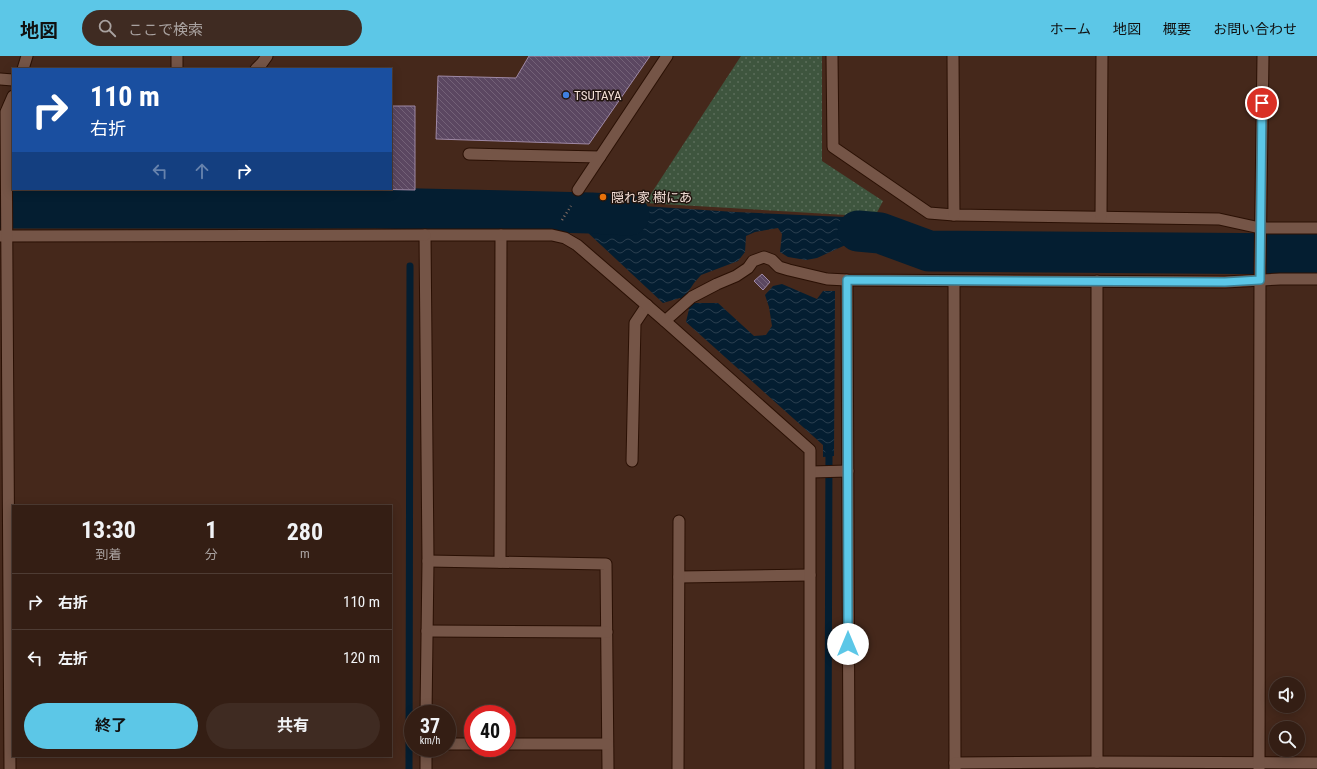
<!DOCTYPE html>
<html lang="ja">
<meta charset="utf-8">
<style>
body{margin:0;font-family:"Roboto Condensed","Noto Sans JP",sans-serif;background:#3f2b22;color:#f1f3f6;height:100vh;display:flex;flex-direction:column;font-size:15px;white-space:nowrap}
*{box-sizing:border-box;margin:0}
p{font-size:13px;color:#a9a2a0}
.icon{flex:none;width:22px;height:22px;fill:none;stroke:currentColor;stroke-width:2;stroke-linecap:round;stroke-linejoin:round}
.map{position:relative;flex:1;overflow:hidden}
.sheet{position:absolute;left:12px;top:449px;width:380px;height:252px;display:flex;flex-direction:column;background:#341e14;border-radius:0px;box-shadow:0 2px 10px #0003,0 0 0 1px #4e3c34}
.sheet>*{flex:none}
.banner{position:absolute;left:12px;top:12px;width:380px;height:122px;border-radius:0px;box-shadow:0 2px 10px #0003,0 0 0 1px #4e3c34;background:#1a4fa0;color:#fff;overflow:hidden}
.controls{position:absolute;left:1269px;top:621px;display:grid;gap:8px}
.controls a{display:grid;place-items:center;width:36px;height:36px;border-radius:50%;background:#341e14;box-shadow:0 2px 10px #0003,0 0 0 1px #4e3c34;font-size:20px}
.speed{position:absolute;left:404px;top:649px;display:flex;gap:8px;font-size:20px;font-weight:700;text-align:center}
.speed>*{display:grid;place-content:center;width:52px;height:52px;border-radius:50%;background:#341e14;box-shadow:0 2px 10px #0003,0 0 0 1px #4e3c34;line-height:1}
.speed small{font-size:10px;font-weight:400}
.speed .limit{border:6px solid #d22;background:#fff;color:#111}
.pin{position:absolute;display:grid;place-items:center;width:34px;height:34px;color:#fff;margin:-17px;border:2px solid #fff;border-radius:50%;box-shadow:0 1px 4px #0007}
.me{position:absolute;width:44px;margin:-22px;rotate:0deg;stroke-linejoin:round;filter:drop-shadow(0 0 3px #0008)}
.turn{display:flex;align-items:center;gap:14px;height:84px;padding:0 12px;font-size:18px}
.turn .icon{width:52px;height:52px;stroke-width:2.5}
.turn b{display:block;font-size:28px;line-height:34px}
.lanes{display:flex;align-items:center;height:38px;padding:0 12px;background:#0003;justify-content:center;gap:20px;direction:ltr}
.lanes .off{opacity:.35}
.eta{display:flex;justify-content:space-evenly;align-items:center;height:68px;text-align:center}
.eta b{font-size:24px;font-weight:700;line-height:28px}
.primary-button{display:flex;gap:8px;margin-top:auto;padding:8px 12px}
.primary-button a{flex:1;height:46px;border-radius:24px;background:#5cc7e7;color:#111;font-size:16px;font-weight:700;line-height:46px;text-align:center}
.primary-button a+a{background:#3f2b22;color:#f1f3f6}
ul{padding:0;list-style:none}
li{display:flex;align-items:center;gap:12px;height:56px;padding:0 12px;border-top:1px solid #4e3c34}
li div{flex:1}
li b{display:block;font-size:15px}
li em{font-style:normal}
header{display:flex;align-items:center;gap:24px;box-sizing:border-box;height:56px;padding:0 20px;background:#5cc7e7;color:#111}
header strong{font-size:19px}
nav{display:flex;gap:22px;margin-inline-start:auto;font-size:14px}
.search{width:280px;height:36px;background:#3f2b22;display:flex;align-items:center;gap:10px;box-sizing:border-box;padding:0 14px;border-radius:22px;color:#a9a2a0;font-size:15px}
.map>svg:first-child{display:block}
</style>
<header>
<strong>地図</strong>
<div class="search"><svg class="icon" aria-label="search" viewBox="0 0 24 24"><circle cx="10" cy="10" r="6"/><path d="M15 15l6 6"/></svg>ここで検索</div>
<nav><a>ホーム</a><a>地図</a><a>概要</a><a>お問い合わせ</a></nav>
</header>
<div class="map">
<svg width="1317" height="713" viewBox="0 0 1317 713">
<defs>
<pattern id="grass-dots" width="8" height="8" patternUnits="userSpaceOnUse"><rect width="8" height="8" fill="#3e553e"/><path d="M2 2h.1M6 6h.1" fill="none" stroke="#5a6d59" stroke-width="1.8" stroke-linecap="round"/></pattern>
<pattern id="water-waves" width="16" height="10" patternUnits="userSpaceOnUse"><rect width="16" height="10" fill="#041e31"/><path d="M0 5q4-4 8 0t8 0" fill="none" stroke="#293e4e"/></pattern>
<pattern id="building-back-hatch" width="6" height="6" patternUnits="userSpaceOnUse"><rect width="6" height="6" fill="#5b4761"/><path d="M-1 5l2 2M0 0l6 6M5-1l2 2" fill="none" stroke="#736177"/></pattern>
</defs>
<rect width="100%" height="100%" fill="#45281b"/>
<path fill="url(#grass-dots)" d="M741 0H822V105L883 145 873 164 846 159 645 147Z"/>
<path fill="url(#water-waves)" d="M581 146 735 156 845 161 890 169 913 184 910 195 891 188 850 187 817 202 806 204 788 201 780 196 782 178 778 172 755 176 746 180 745 196 738 205 701 219 694 227 686 239 692 247H718L754 280 766 279 772 270 769 251 765 239 773 230 782 228 817 243 823 235H835L834 400 823 401V389L686 266 689 253 680 242 663 247 586 175 563 171Z"/>
<g fill="none" stroke-linecap="round" stroke-linejoin="round">
<g stroke="#041e31" stroke-width="7">
<path d="M410 160V153"/>
<path d="M409 713 410 210"/>
<path d="M828 713 829 391"/>
</g>
<g stroke="#041e31" stroke-width="41">
<path d="M0 152H376L591 157 629 159"/>
<path d="M858 175 880 177 929 195 1317 198"/>
</g>
</g>
<g fill="url(#building-back-hatch)" stroke="#9f89a6">
<path d="M529 0H650L589 88 436 83 438 20 516 22Z"/>
<path d="M391 50H415V134L360 133H391Z"/>
<path d="M762 218 770 226 763 234 754 225Z"/>
</g>
<g fill="none" stroke-linecap="round" stroke-linejoin="round">
<g stroke="#2a1004" stroke-width="13">
<g id="minor">
<path d="M832 0 833 91 929 157 954 159 1219 163 1260 172H1317"/>
<path d="M953 0 954 159"/>
<path d="M23 13 27 0"/>
<path d="M177 13V0"/>
<path d="M469 98 600 101"/>
<path d="M578 134 667 0"/>
<path d="M1101 160 1102 0"/>
<path d="M954 225 955 713"/>
<path d="M665 265 692 241 717 228 736 220 748 212 753 205 764 201 772 204 779 211 789 214 827 223 847 224 1225 226 1280 223H1317"/>
<path d="M632 405 635 267 647 249"/>
<path d="M811 416 848 415"/>
<path d="M428 505 606 508 608 713"/>
<path d="M500 506 501 179"/>
<path d="M679 521 810 519"/>
<path d="M427 575 607 576"/>
<path d="M426 658 428 505 425 179H552L565 182 577 189 665 265 810 394V713"/>
<path d="M447 688H473"/>
<path d="M507 688H607"/>
<path d="M1097 706V225"/>
<path d="M955 707 1097 706 1317 707"/>
<path d="M426 713V692"/>
<path d="M678 713 679 465"/>
</g>
</g>
<g stroke="#2a1004" stroke-width="13">
<g id="tertiary">
<path d="M256 13 262 7 267 0"/>
<path d="M0 23 13 24"/>
<path d="M0 180 425 179"/>
<path d="M847 224 849 713"/>
<path d="M10 713 6 56 13 40"/>
<path d="M1259 713 1260 212 1263 0"/>
</g>
</g>
<path stroke="#886f64" stroke-width="2.5" stroke-dasharray="1 3" stroke-linecap="butt" d="M562 164 571 150"/>
<use href="#minor" stroke="#755547" stroke-width="11"/>
<use href="#tertiary" stroke="#755547" stroke-width="11"/>
</g>
<g fill="none" stroke-linecap="round" stroke-linejoin="round">
<g stroke="#3c8196" stroke-width="10">
<path id="route" d="M848 588 847 224 1225 226 1260 224 1262 47"/>
</g>
<use href="#route" stroke="#5cc7e7" stroke-width="7"/>
</g>
<circle fill="#3f7fe0" stroke="#22150f" stroke-width="1.5" cx="566" cy="39" r="4"/>
<circle fill="#e8710a" stroke="#22150f" stroke-width="1.5" cx="603" cy="141" r="4"/>
<g text-anchor="middle" dominant-baseline="central" stroke-width="3" stroke-linejoin="round" paint-order="stroke">
<g font-size="13" fill="#f4e0d8" stroke="#22150f" text-anchor="start">
<text x="574" y="39">TSUTAYA</text>
<text x="611" y="141">隠れ家 樹にあ</text>
</g>
</g>
</svg>
<div class="controls">
<a><svg class="icon" aria-label="sound" viewBox="0 0 24 24"><path d="M4 9h4l5-4v14l-5-4H4zM17 9q2 3 0 6"/></svg></a>
<a><svg class="icon" aria-label="search" viewBox="0 0 24 24"><circle cx="10" cy="10" r="6"/><path d="M15 15l6 6"/></svg></a>
</div>
<div class="speed"><div>37<small>km/h</small></div><div class="limit">40</div></div>
<div class="pin" style="left:1262px;top:47px;background:#d93025"><svg class="icon" aria-label="arrive" viewBox="0 0 24 24"><path d="M6 21V4h12l-3 4 3 4H6"/></svg></div>
<svg class="me" style="left:848px;top:588px" viewBox="-20 -20 40 40"><circle r="19" fill="#fff"/><path d="M0-13L10 11 0 6-10 11z" fill="#5cc7e7"/></svg>
<div class="banner">
<div class="turn"><svg class="icon" aria-label="right" viewBox="0 0 24 24"><path d="M7 20v-9h11M14 6l5 5-5 5"/></svg><div><b>110 m</b>右折</div></div>
<div class="lanes"><svg class="icon off" aria-label="left" viewBox="0 0 24 24"><path d="M17 20v-9H6M10 6l-5 5 5 5"/></svg><svg class="icon off" aria-label="ahead" viewBox="0 0 24 24"><path d="M12 20V5M6 11l6-6 6 6"/></svg><svg class="icon" aria-label="right" viewBox="0 0 24 24"><path d="M7 20v-9h11M14 6l5 5-5 5"/></svg></div>
</div>
<section class="sheet">
<div class="eta">
<div><b>13:30</b><p>到着</p></div>
<div><b>1</b><p>分</p></div>
<div><b>280</b><p>m</p></div>
</div>
<ul>
<li><svg class="icon" aria-label="right" viewBox="0 0 24 24"><path d="M7 20v-9h11M14 6l5 5-5 5"/></svg><div><b>右折</b></div><em>110 m</em></li>
<li><svg class="icon" aria-label="left" viewBox="0 0 24 24"><path d="M17 20v-9H6M10 6l-5 5 5 5"/></svg><div><b>左折</b></div><em>120 m</em></li>
</ul>
<div class="primary-button"><a>終了</a><a>共有</a></div>
</section>
</div>
